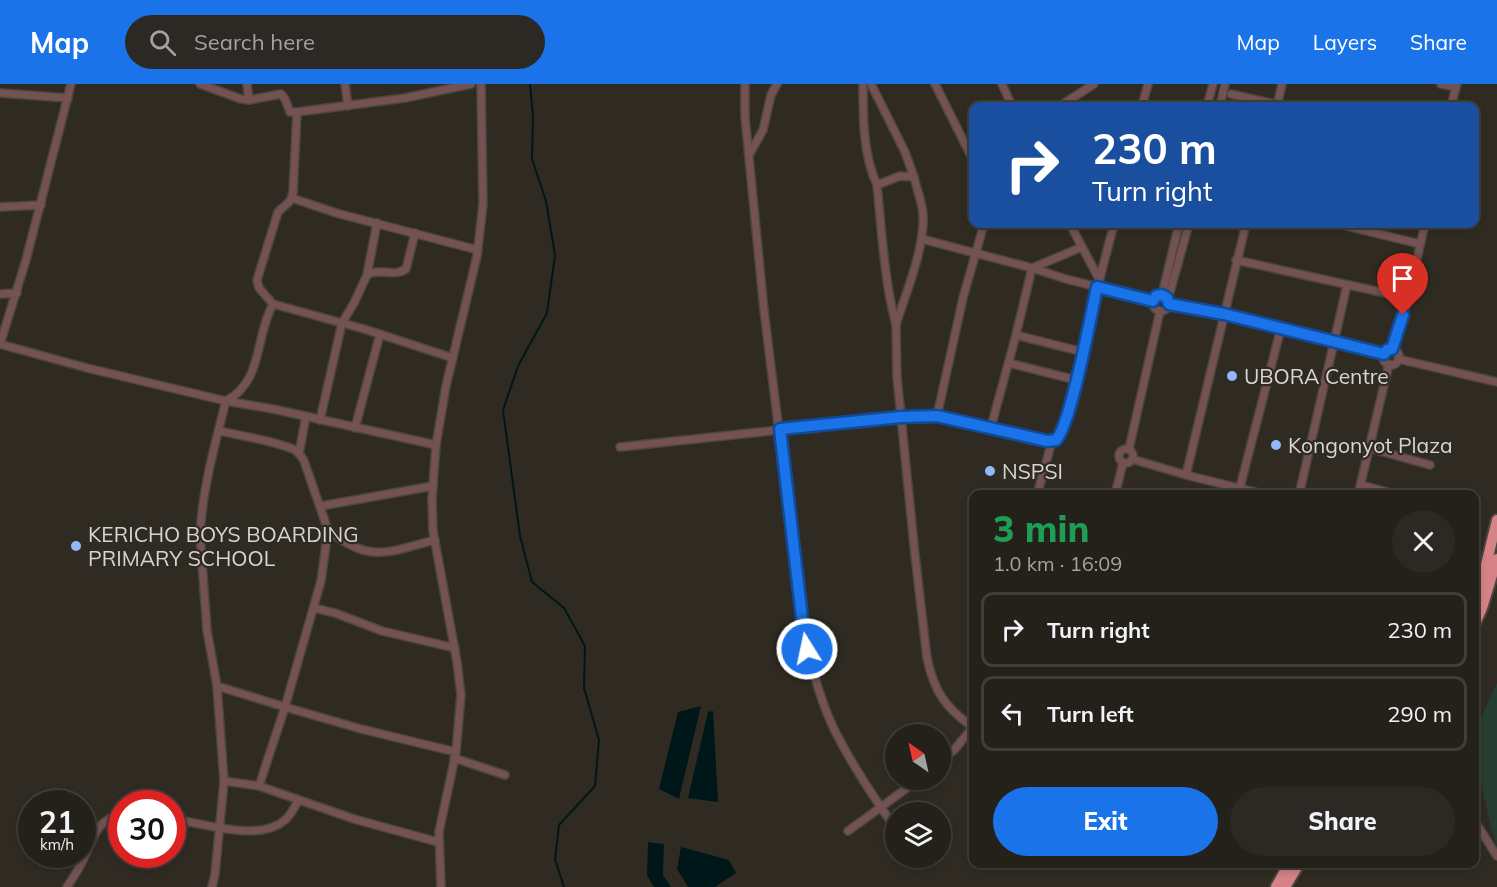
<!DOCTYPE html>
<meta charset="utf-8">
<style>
body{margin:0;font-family:Mulish,sans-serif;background:#2c2823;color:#f1f3f6;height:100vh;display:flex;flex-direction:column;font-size:22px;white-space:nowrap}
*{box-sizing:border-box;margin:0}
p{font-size:20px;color:#a3a3a2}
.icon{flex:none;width:33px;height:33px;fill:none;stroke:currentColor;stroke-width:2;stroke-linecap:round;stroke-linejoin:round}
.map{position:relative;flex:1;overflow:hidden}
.side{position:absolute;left:969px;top:406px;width:510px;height:378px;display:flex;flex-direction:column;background:#24201a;border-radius:12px;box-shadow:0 3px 9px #0003,0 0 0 2px #413e39}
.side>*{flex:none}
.guide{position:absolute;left:969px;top:18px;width:510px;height:126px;border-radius:12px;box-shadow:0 3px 9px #0003,0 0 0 2px #413e39;background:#1a4fa0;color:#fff;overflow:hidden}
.needle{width:39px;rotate:326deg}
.tools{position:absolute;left:885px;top:640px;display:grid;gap:12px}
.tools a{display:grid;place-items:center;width:66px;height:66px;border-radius:50%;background:#24201a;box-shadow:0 3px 9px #0003,0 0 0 2px #413e39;font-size:30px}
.speed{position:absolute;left:18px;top:706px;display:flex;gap:12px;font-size:30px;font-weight:700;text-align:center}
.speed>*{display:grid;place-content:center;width:78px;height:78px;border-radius:50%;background:#24201a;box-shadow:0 3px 9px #0003,0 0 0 2px #413e39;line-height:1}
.speed small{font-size:15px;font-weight:400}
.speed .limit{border:9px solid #d22;background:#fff;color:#111}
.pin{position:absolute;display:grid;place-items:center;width:51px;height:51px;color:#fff;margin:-62px -26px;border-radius:50% 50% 50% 0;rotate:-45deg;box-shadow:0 0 6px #0007}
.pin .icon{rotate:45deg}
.me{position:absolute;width:66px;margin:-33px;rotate:350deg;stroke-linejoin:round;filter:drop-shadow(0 0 4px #0008)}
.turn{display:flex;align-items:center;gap:21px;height:126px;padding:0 24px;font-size:27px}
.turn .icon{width:78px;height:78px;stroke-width:2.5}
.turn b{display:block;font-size:42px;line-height:51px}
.round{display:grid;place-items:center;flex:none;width:63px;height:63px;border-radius:32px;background:#2c2823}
.summary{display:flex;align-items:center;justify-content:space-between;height:102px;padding:0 24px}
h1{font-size:36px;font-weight:800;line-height:45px;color:#1e9e55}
.action{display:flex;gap:12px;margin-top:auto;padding:12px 24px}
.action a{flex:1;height:69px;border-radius:36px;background:#1a73e8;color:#fff;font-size:24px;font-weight:800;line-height:69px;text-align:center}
.action a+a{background:#2c2823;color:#f1f3f6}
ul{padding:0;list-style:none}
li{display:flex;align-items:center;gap:18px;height:75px;margin:0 12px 9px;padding:0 12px;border:3px solid #413e39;border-radius:12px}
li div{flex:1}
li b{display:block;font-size:22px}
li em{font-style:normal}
header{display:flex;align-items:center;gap:36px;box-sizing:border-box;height:84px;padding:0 30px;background:#1a73e8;color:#fff}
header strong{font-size:28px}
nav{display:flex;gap:33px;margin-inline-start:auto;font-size:21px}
.search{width:420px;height:54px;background:#2c2823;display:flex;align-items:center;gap:15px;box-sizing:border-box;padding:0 21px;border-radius:33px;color:#a3a3a2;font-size:22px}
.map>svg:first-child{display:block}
</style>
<header>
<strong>Map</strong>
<div class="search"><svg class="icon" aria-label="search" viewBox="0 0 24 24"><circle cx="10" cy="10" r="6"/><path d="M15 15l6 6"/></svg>Search here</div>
<nav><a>Map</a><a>Layers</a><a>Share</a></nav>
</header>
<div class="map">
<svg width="1497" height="803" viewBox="0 0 1497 803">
<rect width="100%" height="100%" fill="#302b22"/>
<path fill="#283d32" d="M1497 599V762L1491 744 1474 664 1475 646Z"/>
<g fill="#001719">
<path d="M701 622 679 715 659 705 678 628Z"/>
<path d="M713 627 718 718 688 714 708 628Z"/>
<path d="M648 758 664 760 663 791 671 803H654L647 791Z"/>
<path d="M681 763 729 776 736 789 715 803H688L677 785Z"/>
</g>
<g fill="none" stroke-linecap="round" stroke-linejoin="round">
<path stroke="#001719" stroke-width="2" d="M530 0 533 32 532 75 546 117 555 171 547 229 518 282 503 326 520 452 532 498 564 524 585 562 584 604 599 656 595 702 559 741 555 775 564 803"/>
<g stroke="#4b463e" stroke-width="10">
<g id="minor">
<path d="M200 0 241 15 249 16 281 10 285 15 290 28H297L293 109 290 117 278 128 257 196 259 204 273 220"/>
<path d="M247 0 249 16"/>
<path d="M345 0 348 22"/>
<path d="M745 0V33L764 226 804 551C812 583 820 617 835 647 852 681 874 714 896 745"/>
<path d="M863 0C863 33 863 71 877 101"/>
<path d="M871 0 905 68 914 93"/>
<path d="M935 0 974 78"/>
<path d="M1002 0 1012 22"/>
<path d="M1441 0 1456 3"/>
<path d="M0 9 68 14"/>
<path d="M1231 10 1284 22"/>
<path d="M1060 22 1094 0"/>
<path d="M1142 22 1148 0"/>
<path d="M1207 22 1213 0"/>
<path d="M1220 22 1225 0"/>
<path d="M1277 22 1282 0"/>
<path d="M1451 22 1457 0"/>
<path d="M297 28 405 14 471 0"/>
<path d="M749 71 763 46 771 11 777 0"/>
<path d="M900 92 914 93C917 106 922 118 923 130 925 165 906 208 896 241 884 195 882 149 877 101Z"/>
<path d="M292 114 336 129 478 166"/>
<path d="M0 123 41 121"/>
<path d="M1070 140 1099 195"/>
<path d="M1338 140 1420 160"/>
<path d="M922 155 1032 184 1082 163"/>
<path d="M1236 176 1408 214"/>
<path d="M367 191 377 139"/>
<path d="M0 210 17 209"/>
<path d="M1162 211 1179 140"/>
<circle cx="1161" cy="219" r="8"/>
<path d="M1168 215 1189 140"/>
<path d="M1169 220 1224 229 1384 270"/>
<path d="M896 241 897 293 915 471 927 574C934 607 945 624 973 643"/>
<path d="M1016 251 1083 268"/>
<path d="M0 260 87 284 226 317 273 325 436 361"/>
<path d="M0 260 26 176 71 0"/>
<path d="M1392 265 1408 214 1425 140"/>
<circle cx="1391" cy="273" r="8"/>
<path d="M1398 275 1497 298"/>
<path d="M1009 279 1076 296"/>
<path d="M937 332 963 214 984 140"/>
<path d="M320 336 342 239 354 219 367 191C379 183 393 194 406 185L415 149"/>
<path d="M991 343 1016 251 1032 184 1066 195 1153 217"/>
<path d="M355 344 380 250"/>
<path d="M620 363 901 333 937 332 1047 357 1055 356C1071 342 1091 229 1098 202 1103 181 1109 160 1114 140"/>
<path d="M1369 364 1430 381"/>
<circle cx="1126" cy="372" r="7"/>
<path d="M1129 365 1160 227"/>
<path d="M299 370 306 332"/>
<path d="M1132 375 1186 391 1267 411"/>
<path d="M1186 391 1246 140"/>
<path d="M1361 401 1398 411"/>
<path d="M1037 411 1052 357"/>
<path d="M1115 411 1123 379"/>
<path d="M1238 411 1281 244"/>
<path d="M1299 411 1347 201"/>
<path d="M1358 411 1389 280"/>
<path d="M321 422 433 402"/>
<path d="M328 446C370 480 388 468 435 456"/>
<path d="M314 524 335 529 382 547 455 564"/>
<path d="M217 602 285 623 321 497 328 446 304 377C302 373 299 369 295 366 276 357 241 352 220 347"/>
<path d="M454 674 505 691"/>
<path d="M940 678 954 666 974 642"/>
<path d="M224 697 259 702 354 735 438 758"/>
<path d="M259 702 285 623 361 645 456 668"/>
<path d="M172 735C204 739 259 759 285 736 291 731 294 724 298 717"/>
<path d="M1474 736 1497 772"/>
<path d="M848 747 918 696"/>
<path d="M67 803C73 794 79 785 84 774 93 755 97 734 122 731"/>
<path d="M212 803 215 790 224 697 217 602 207 546 200 451C202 408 215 359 226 317 264 296 254 255 273 220L364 245 453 274"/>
<path d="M441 803 439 748 456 668 461 611 457 578 433 447 432 415 436 361 446 302 477 172 483 120 481 0"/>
</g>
</g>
<g stroke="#4b463e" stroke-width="14">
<g id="highway">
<path d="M1474 515 1484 489 1497 436"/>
<path d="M1474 542 1482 524 1497 475"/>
<path d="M1276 803 1289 780"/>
<path d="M1285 803 1299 780"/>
</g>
</g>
<use href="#minor" stroke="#745253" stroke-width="7"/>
<use href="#highway" stroke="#d58386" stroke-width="10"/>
</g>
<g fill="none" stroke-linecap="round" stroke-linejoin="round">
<g stroke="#114b97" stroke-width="15">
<path id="route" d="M807 565 804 551 780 345 901 333 937 332 1047 357 1056 356C1071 341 1091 230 1097 203L1153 217 1156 212 1162 211 1167 214 1169 220 1224 230 1384 270 1387 266 1392 265 1403 231"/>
</g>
<use href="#route" stroke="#1a73e8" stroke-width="10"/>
</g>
<g fill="#93b7fd" stroke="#302b22" stroke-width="2">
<circle cx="1232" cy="292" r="6"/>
<circle cx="1276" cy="361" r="6"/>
<circle cx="990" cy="387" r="6"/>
<circle cx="76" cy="462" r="6"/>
</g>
<g text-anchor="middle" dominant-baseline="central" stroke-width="4.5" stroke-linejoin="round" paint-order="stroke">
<g font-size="21" fill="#d9d6d0" stroke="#302b22" text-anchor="start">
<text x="1244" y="292">UBORA Centre</text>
<text x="1288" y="361">Kongonyot Plaza</text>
<text x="1002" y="387">NSPSI</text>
<text x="88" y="450">KERICHO BOYS BOARDING<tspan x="88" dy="24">PRIMARY SCHOOL</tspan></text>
</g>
</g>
</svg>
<div class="tools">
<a><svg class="needle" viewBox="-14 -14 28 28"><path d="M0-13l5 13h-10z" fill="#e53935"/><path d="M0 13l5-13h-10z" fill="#a3a3a2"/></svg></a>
<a><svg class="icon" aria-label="layers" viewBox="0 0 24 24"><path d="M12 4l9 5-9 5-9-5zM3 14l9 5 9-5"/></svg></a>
</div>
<div class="speed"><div>21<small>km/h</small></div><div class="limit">30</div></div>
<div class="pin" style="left:1403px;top:231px;background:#d93025"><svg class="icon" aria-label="arrive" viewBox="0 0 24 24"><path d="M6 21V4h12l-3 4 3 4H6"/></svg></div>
<svg class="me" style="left:807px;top:565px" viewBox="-20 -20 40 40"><circle r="17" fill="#1a73e8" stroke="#fff" stroke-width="3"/><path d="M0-11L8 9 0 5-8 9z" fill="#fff"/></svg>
<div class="guide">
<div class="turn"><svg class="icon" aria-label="right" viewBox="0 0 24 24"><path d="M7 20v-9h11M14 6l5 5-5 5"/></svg><div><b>230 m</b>Turn right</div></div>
</div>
<section class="side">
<div class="summary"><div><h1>3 min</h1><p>1.0 km · 16:09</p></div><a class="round"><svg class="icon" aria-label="close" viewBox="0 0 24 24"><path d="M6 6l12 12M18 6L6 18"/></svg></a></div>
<ul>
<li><svg class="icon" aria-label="right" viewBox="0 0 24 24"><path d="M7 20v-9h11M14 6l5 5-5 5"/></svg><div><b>Turn right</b></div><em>230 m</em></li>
<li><svg class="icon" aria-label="left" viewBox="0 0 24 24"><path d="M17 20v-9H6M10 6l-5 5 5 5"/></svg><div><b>Turn left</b></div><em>290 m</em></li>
</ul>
<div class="action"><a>Exit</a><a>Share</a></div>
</section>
</div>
